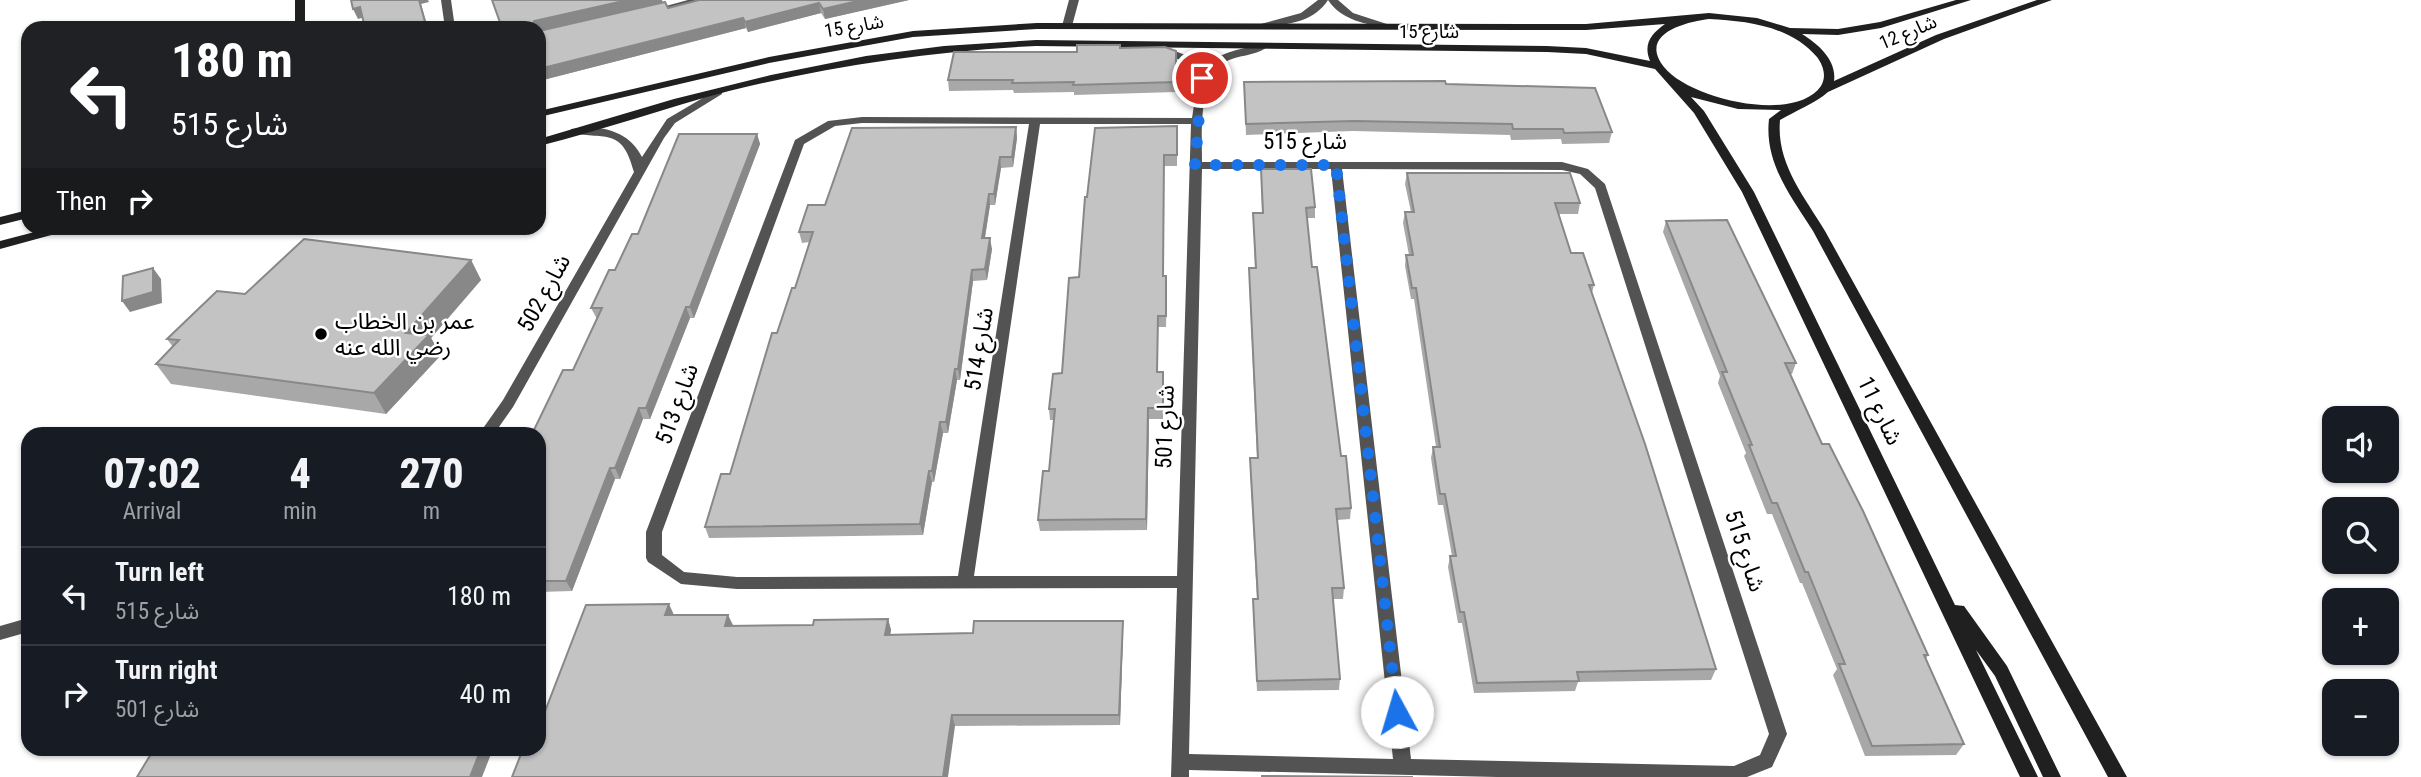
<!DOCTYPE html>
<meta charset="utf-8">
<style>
body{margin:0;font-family:"Roboto Condensed","Noto Sans Arabic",sans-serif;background:#242831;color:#f1f3f6;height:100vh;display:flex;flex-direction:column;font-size:26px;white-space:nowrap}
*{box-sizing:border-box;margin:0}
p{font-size:23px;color:#9ea1a6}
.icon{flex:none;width:38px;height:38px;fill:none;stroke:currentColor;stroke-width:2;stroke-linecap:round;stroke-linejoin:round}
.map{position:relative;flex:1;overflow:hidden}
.panel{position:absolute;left:21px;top:427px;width:525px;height:329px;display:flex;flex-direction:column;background:#171b24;border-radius:21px;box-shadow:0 2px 5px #0004}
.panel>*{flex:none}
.banner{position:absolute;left:21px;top:21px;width:525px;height:214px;border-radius:21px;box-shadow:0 2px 5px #0004;background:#202124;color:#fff;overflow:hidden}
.controls{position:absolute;left:2322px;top:406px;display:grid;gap:14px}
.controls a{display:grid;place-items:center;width:77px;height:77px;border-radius:14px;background:#171b24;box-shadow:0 2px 5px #0004;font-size:35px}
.pin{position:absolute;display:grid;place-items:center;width:60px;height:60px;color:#fff;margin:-30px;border:4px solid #fff;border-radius:50%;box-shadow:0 2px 7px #0007}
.me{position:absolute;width:77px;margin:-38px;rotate:354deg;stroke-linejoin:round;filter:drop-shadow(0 0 5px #0008)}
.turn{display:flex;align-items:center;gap:24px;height:147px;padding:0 35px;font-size:32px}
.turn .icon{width:91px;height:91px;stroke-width:2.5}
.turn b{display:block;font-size:49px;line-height:60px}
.then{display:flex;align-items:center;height:66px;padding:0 35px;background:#0003;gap:14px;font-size:26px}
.eta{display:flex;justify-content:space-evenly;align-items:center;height:119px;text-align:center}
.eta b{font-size:42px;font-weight:800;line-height:49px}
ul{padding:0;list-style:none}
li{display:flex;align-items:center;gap:21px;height:98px;padding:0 35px;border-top:2px solid #363941}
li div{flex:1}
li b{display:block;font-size:26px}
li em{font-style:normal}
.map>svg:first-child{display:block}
</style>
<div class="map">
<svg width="2421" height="777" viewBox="0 0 2421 777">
<rect width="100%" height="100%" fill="#fff"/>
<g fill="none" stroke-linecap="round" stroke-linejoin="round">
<g fill="#535353" fill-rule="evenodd">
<path d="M441 0H451L455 28H445Z"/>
<path d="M688 0H706L649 15 644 12Z"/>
<path d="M1069 0H1079L1072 26 1067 29 1062 26Z"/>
<path d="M1318 0H1328C1313 23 1287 24 1262 28L1257 25 1301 13Z"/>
<path d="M1328 0H1338L1353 13 1393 26 1388 29C1365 23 1342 21 1328 0Z"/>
<path d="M1159 45 1188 56 1202 72C1215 52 1240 49 1261 45L1266 48C1255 56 1237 55 1225 62 1198 77 1202 134 1202 162H1562L1588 169 1605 184 1787 734 1772 767 1747 777H1497L1189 770V777H1171L1177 588 737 589 681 584 648 562 646 558V532L795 140 828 121 862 117 1192 118 1198 80 1180 60 1155 50V46ZM862 123 1029 124 958 576 737 577 684 572 662 555V532L804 144 835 126ZM1040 124H1191L1177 576H974ZM1202 169H1331L1393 759 1189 754ZM1342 169 1562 170 1580 174 1595 188 1769 734 1760 755 1734 766 1411 759Z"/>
<path d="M718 89 722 90V94L675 123 664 138 513 407 494 434H479L503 400 634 172C622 127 607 140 571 133V129C599 124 629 130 642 157L667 119Z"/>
<path d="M28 618V632L0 640V626Z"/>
</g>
<g fill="#202020" fill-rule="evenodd">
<rect x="295" y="0" width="10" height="28"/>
<path d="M1956 0H1971L1881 28 1838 35 1802 34C1818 44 1837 60 1834 81L1936 35 2037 0H2052L1944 39 1828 92C1816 103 1795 111 1780 120 1776 163 1804 196 1825 231L2127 777H2108L1813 231C1791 196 1764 163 1769 119L1781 110 1738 109 1691 97 1704 111 1754 192 1955 605 1964 606 2007 666 2061 777H2043L1995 676 1976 650 2038 777H2020L1742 192 1694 113 1655 69 1586 54 1547 52 1036 46C932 51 831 66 729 91 665 108 603 130 539 146V139L674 99 771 75 866 56 944 46 1036 40 1547 46 1586 48 1650 61C1643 44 1651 34 1665 24L1586 30 1037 29 913 37 769 63 539 117V111L769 57 913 31 1037 23 1586 24 1709 13 1757 18 1790 28 1838 29 1880 22ZM1709 19C1748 21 1790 26 1817 57 1823 65 1827 76 1821 86 1795 124 1689 99 1664 67 1638 34 1685 22 1709 19Z"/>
<path d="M28 210V218L0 225V217Z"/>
<path d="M50 228H68L66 231 0 249V241Z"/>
</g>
</g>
<g fill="#a8a8a8">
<path d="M699 0H909L825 19 821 13 748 32 746 28 539 81V31L663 2 668 8Z"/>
<path d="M1120 48 1176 51V92L1074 95V92L1014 93 1013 90 949 91 948 80 1077 52Z"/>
<path d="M1244 82 1446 84 1612 132 1609 143 1562 144 1561 139 1511 140 1510 135 1353 131 1246 135Z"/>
<path d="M1177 126V166H1164L1163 276 1167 287 1166 327H1158V372H1163V419H1149L1147 530 1040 531 1038 520 1049 471 1054 420H1050L1049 409 1062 373 1079 277 1087 197Z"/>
<path d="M1016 127 1017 138 1013 167 1001 168 995 205H990L985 238 992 249 987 280 973 281 960 380H957L948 433H943L934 482H932L923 535 709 538 705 527 730 474 795 288 809 242 802 243 799 232 825 205Z"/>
<path d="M757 134 760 144 694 318H690L650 419H643L620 479H615L572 591 539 592V434L573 370 597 319 591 308 615 270Z"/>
<path d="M1261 169 1315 207V218H1307L1312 267 1341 456 1351 508 1350 519 1337 520 1344 588 1343 599H1333L1340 679 1339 690 1257 691 1253 610V599H1257L1250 469V458H1257L1249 279V268H1255L1253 213H1262Z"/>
<path d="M1407 173 1580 203 1578 214H1559L1571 253 1594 285 1592 293 1716 669 1711 680 1578 682 1575 691 1474 693 1462 623H1458L1448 567 1450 556H1452L1443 505H1438L1431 458 1433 447H1436L1414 299H1411L1405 266 1406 255H1409L1403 223 1405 212H1411L1405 184Z"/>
<path d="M1666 221 1796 363 1792 374H1790L1822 444 1928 655 1926 659 1964 744 1956 755 1865 756 1833 675 1837 669 1802 583H1800L1772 514H1767L1744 456 1746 453 1718 383 1720 376 1663 232Z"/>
<path d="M471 260 481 280 431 338 441 355 386 414 171 384 156 364 173 347 167 339 245 294Z"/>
<path d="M674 615 733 625V626L813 625 888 619 891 630 890 635 973 633 1123 621V632L1120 725 955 726 512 777Z"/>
</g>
<g fill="#888">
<path d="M419 0H428L429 2 421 4 428 28H400Z"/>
<path d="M628 0H662L663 3 539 31V28H533L534 21Z"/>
<path d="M862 0H909L825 19 823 9Z"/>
<path d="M819 3 821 13 748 32 745 22Z"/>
<path d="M360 7 365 17 358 19 353 9Z"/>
<path d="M743 18 746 28 539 81V69Z"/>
<path d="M1016 127 1017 138 1013 167 1012 157Z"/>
<path d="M757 134 760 144 694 318 690 307Z"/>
<path d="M1000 157 1001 168 995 205 994 194Z"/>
<path d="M989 194 990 205 983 249 982 238Z"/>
<path d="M990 238 992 249 987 280 985 269Z"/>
<path d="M471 260 481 280 431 338 441 355 386 414 374 393 406 333Z"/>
<path d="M153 268 161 279 162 303 130 312 122 301Z"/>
<path d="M972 270 973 281 960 380 958 369Z"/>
<path d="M686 307 690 318 650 419 646 408Z"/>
<path d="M955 369 957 380 948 433 946 422Z"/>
<path d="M639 408 643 419 620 479 615 468Z"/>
<path d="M1148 408 1149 419 1147 530 1146 519Z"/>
<path d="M940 422 943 433 934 482 932 471Z"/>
<path d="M610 468 615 479 572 591 566 581Z"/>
<path d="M929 471 932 482 923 535 920 524Z"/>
<path d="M669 604 674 615 670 626 665 615Z"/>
<path d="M728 615 733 625 730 637 725 626Z"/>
<path d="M888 619 891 630 888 646 885 635Z"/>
<path d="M1123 621V632L1120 725 1119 715Z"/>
<path d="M952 715 955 726 948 777H943Z"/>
<path d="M481 749H493L482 777H470Z"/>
</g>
<g fill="#c3c3c3" stroke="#888" stroke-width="2">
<path d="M351 0H419L425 22 400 28H365L360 7 353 9Z"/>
<path d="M492 0H628L534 21 533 28H502Z"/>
<path d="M699 0H862L823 9 819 3 745 22 743 18 539 69V31L665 2 668 8Z"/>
<path d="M1077 45H1120V48L1165 47 1176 51V82L1073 85 1074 82 1012 83 1013 80H948L954 52H1077Z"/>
<path d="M1445 81 1446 84 1595 88 1612 132 1564 133 1563 129H1513L1512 124 1354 121 1246 124 1244 82Z"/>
<path d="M1177 126V155H1164L1163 276H1166V316H1158L1157 372H1163V408H1148L1146 519 1038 520 1043 471H1049L1055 409H1049L1053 374 1062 373 1069 278 1079 277 1085 197H1087L1095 128Z"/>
<path d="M1016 127 1012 157H1000L994 194H989L982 238H990L985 269 972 270 958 369H955L946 422H940L932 471H929L920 524 705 527 721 474H730L772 333H777L792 288H795L813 232H799L808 205H825L852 128Z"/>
<path d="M679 134H757L690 307H686L646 408H639L615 468H610L566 581H539V434H532L563 370H573L602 308H591L609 270H615L632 234H638Z"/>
<path d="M1261 169H1311L1315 207 1306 208 1312 267H1317L1341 456H1346L1351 508 1336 509 1344 588H1332L1340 679 1257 681 1253 599H1258L1250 458H1258L1249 268H1256L1253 213H1263Z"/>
<path d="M1407 173H1570L1580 203H1555L1571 253H1583L1594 285H1589L1645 444 1716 669 1577 672 1579 681 1477 683 1464 612H1460L1450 556H1456L1445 494H1440L1433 447H1440L1416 288H1412L1406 255H1413L1405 212H1414Z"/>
<path d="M1727 220 1796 363H1785L1822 444H1829L1863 511 1928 655H1924L1964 744 1872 746 1839 664H1845L1808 572H1805L1777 503H1772L1749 445H1752L1722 372H1727L1666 221Z"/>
<path d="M304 239 471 260 406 333 429 335 374 393 156 364 179 340 167 339 217 291 245 294Z"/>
<path d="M153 268V292L122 301 123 276Z"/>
<path d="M669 604 665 615H728L725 626 813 625 814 620 888 619 885 635 973 633 974 621H1123L1119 715H952L943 777H512L523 749H539V727L586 605Z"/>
<path d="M154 749H481L470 777H137Z"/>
<path d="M1262 776 1413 777H1262Z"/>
</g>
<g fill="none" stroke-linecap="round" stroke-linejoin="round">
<path stroke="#1a73e8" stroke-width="12" stroke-dasharray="0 21.6" d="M1202 78 1195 165H1336L1397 712"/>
</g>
<circle fill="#000" stroke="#fff" stroke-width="2.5" cx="321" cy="334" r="7"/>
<g text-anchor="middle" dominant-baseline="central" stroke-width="5" stroke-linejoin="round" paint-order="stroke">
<g font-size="19" fill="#000" stroke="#fff">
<text transform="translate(854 26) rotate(-10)">شارع 15</text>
<text x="1429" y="31">شارع 15</text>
<text transform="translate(1908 32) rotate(-23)">شارع 12</text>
</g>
<g font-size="23" fill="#000" stroke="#fff">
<text x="1305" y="141">شارع 515</text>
<text transform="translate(544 293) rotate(-61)">شارع 502</text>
<text transform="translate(979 349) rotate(-81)">شارع 514</text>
<text transform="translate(677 404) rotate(-70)">شارع 513</text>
<text transform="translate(1880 411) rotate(64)">شارع 11</text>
<text transform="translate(1165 427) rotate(-88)">شارع 501</text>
<text transform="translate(1745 551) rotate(72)">شارع 515</text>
</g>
<g font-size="23" fill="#000" stroke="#fff" text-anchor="start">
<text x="335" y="321">عمر بن الخطاب<tspan x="335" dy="26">رضي الله عنه</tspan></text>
</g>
</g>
</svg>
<div class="controls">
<a><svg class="icon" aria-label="sound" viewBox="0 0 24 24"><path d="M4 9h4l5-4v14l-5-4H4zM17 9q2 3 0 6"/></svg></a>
<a><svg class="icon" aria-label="search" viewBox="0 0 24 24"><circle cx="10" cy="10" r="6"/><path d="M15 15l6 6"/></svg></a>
<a>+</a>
<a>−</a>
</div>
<div class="pin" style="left:1202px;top:78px;background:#d93025"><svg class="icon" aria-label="arrive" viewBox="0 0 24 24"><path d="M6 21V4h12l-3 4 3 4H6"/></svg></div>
<svg class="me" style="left:1397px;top:712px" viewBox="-20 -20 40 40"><circle r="19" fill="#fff"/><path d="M0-13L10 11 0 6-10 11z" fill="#1a73e8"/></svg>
<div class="banner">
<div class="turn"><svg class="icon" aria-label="left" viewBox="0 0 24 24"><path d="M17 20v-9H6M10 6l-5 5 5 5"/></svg><div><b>180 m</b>شارع 515</div></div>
<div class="then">Then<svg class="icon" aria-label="right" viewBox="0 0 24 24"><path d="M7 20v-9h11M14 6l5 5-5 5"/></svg></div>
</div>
<section class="panel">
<div class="eta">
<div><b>07:02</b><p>Arrival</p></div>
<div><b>4</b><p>min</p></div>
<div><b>270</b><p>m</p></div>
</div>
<ul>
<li><svg class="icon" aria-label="left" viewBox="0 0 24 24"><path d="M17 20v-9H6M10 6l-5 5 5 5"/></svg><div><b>Turn left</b><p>شارع 515</p></div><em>180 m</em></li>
<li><svg class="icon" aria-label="right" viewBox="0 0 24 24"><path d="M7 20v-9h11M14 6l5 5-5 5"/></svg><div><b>Turn right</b><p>شارع 501</p></div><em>40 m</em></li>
</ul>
</section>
</div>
